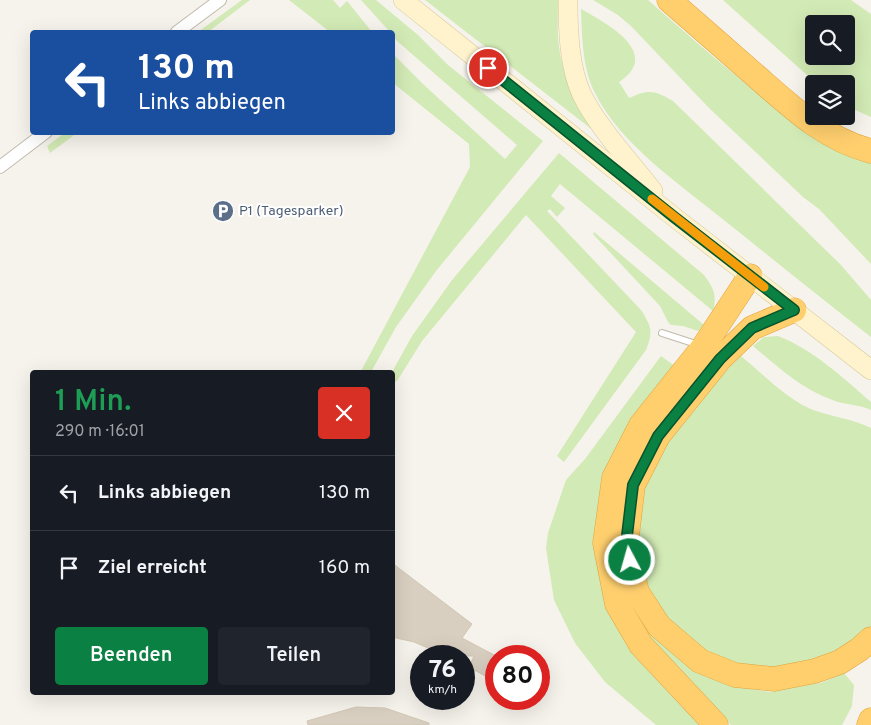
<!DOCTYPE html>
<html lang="de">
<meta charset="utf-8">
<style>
body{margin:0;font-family:Overpass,sans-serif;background:#20242c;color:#f1f3f6;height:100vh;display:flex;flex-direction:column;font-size:19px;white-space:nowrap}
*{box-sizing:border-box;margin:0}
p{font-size:16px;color:#9ea1a6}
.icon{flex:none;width:28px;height:28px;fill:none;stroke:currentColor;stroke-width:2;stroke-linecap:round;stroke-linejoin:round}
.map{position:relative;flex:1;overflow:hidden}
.side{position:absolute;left:30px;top:370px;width:365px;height:325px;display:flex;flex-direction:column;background:#171b24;border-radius:5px;box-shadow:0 5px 20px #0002}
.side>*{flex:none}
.banner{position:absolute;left:30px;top:30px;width:365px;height:105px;border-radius:5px;box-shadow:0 5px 20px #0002;background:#1a4fa0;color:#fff;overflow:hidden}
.controls{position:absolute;left:805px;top:15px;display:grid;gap:10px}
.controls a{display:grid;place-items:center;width:50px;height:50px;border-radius:5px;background:#171b24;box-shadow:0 5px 20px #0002;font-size:25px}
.speed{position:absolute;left:410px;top:645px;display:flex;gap:10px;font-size:25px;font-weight:700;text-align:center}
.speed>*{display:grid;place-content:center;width:65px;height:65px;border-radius:50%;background:#171b24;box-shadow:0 5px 20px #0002;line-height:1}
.speed small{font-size:12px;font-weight:400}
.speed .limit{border:8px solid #d22;background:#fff;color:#111}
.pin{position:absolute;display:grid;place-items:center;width:42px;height:42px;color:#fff;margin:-21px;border:2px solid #fff;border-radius:50%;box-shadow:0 1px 5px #0007}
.me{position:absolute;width:55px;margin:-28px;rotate:354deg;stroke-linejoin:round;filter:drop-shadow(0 0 4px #0008)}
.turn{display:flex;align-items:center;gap:18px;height:105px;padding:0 25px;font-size:22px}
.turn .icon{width:65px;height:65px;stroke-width:2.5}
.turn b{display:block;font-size:35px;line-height:42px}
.round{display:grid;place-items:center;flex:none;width:52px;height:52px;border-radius:5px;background:#20242c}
.headline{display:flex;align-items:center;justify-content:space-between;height:85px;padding:0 25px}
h1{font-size:30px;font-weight:600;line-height:38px;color:#1e9e55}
.action{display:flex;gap:10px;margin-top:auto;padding:10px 25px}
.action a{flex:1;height:58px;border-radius:5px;background:#0b8043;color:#fff;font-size:20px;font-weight:600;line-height:58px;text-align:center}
.action a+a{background:#20242c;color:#f1f3f6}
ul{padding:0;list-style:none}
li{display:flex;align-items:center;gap:15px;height:75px;padding:0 25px;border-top:1px solid #363941}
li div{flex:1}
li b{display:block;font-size:19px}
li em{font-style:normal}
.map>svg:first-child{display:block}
</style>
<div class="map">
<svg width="871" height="725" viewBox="0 0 871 725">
<rect width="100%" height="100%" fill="#f6f3ec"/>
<g fill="#d2eab5" fill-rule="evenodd">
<path d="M242 0H250L208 32H198Z"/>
<path d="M289 0H333L340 8 347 1 372 32H330Z"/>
<path d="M361 0H376L418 35 448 65 543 141 436 271 396 327 371 372H364L361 371 470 167 469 144 393 83V54L424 85 505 159 517 145 397 41 393 36 392 32H390Z"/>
<path d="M425 0H558C558 15 557 32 559 47 563 78 578 104 594 131Z"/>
<path d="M593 0H648C689 36 730 72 773 105 803 128 834 155 871 163V264L819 209 803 197 709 108 632 27 618 15Z"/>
<path d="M723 0H851L871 14V117L846 106V84H817ZM814 24H846V56H814Z"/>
<path d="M581 9C606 23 663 53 619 82L629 98C649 89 654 90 673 101L841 265 871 300V337C822 299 774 260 725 221 680 184 620 145 594 91 582 66 582 35 581 9Z"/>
<path d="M66 132 77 133 50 153 47 146Z"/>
<path d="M559 153 704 275C714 289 717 294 713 311L560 184 551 196 565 208 557 217 550 209 547 211 641 310C652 327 653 332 646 350L564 462 557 456 636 332 526 215 422 341 397 381 393 383 392 372 412 336 452 280Z"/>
<path d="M594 232 704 325 698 331 683 326 671 325 668 322 660 306 593 234Z"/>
<path d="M778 336C814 350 842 377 871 402V410C858 404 843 405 830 399 800 388 777 366 753 346L764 337Z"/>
<path d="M661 356 683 372 641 425 617 604 716 725H656L605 682 575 643 554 600 546 548 548 533 566 480 585 459Z"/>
<path d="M741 356C763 374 789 402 816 411 834 417 853 419 871 428V628L839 655 774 673 737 667 703 653 665 620 645 589 634 545 642 489 667 441 705 392Z"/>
<path d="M647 623 744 688 771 692 799 685 821 683 844 673 854 685 852 706 842 725H731L662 652 644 630Z"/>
</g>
<g fill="#d8cfc1" stroke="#d3c7b4">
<path d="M392 563 472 624 462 638 496 656V682L469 667 474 656H447L414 642 392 637Z"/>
<path d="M356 707 385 708 429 723V725H308L307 721Z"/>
</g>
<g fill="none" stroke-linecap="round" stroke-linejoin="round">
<g stroke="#c2bbae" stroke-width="8">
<path id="lane" d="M662 333 699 345"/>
</g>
<g stroke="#c2bbae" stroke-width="14">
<g id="street">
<path d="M177 32 220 0"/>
<path d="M0 167 46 132"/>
</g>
</g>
<g stroke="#d6c79b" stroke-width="20">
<g id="secondary">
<path d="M403 0 674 217 871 370"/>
<path d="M568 0C568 30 569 67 582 95 599 129 630 161 653 191"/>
</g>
</g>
<g stroke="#e0a43c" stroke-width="25">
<g id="highway">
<path d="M669 0C698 25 727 51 756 76 790 106 826 140 871 151"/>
<path d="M794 310 752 328 720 359 658 436 633 485 626 544 637 592 659 626 700 661 735 675 774 679 815 671 840 662 860 649 871 639"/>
<path d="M716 725 641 645 617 604 605 543 614 478 641 425 704 346 750 276"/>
<path d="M869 725 871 720"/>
</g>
</g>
<use href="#lane" stroke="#fff" stroke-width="6"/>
<use href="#street" stroke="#fff" stroke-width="12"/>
<use href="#secondary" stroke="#fff3cd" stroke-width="19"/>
<use href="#highway" stroke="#ffcf6e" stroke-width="24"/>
</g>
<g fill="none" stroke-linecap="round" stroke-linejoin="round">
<g stroke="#07532c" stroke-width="12">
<path id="route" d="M488 68 674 217 794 310 752 328 720 359 658 436 633 485 626 544 630 560"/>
</g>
<use href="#route" stroke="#0b8043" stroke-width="9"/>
<path stroke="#f59e0b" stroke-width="9" d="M652 199 764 287"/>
</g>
<defs>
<g id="parking-disc" transform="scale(1.125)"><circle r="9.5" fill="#5c6f8a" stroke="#fff"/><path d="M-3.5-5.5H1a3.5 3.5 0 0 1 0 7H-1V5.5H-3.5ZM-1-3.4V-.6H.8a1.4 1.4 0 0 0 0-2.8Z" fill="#fff"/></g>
</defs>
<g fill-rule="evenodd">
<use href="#parking-disc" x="223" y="211"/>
</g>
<g text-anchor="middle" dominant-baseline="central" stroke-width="4" stroke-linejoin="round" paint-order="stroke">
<g font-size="14" fill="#4e5e75" stroke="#fff" text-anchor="start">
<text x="239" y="211">P1 (Tagesparker)</text>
</g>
</g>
</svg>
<div class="controls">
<a><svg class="icon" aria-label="search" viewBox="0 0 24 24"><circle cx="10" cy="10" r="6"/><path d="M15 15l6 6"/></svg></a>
<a><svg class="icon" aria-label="layers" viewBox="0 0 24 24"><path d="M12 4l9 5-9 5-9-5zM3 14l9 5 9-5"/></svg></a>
</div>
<div class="speed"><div>76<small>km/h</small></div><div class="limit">80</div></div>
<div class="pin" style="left:488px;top:68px;background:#d93025"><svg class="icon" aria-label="arrive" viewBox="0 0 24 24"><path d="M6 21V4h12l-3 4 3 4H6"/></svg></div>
<svg class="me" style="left:630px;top:560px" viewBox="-20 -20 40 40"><circle r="17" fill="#0b8043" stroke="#fff" stroke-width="3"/><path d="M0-11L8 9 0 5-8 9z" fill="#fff"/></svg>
<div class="banner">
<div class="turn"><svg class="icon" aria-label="left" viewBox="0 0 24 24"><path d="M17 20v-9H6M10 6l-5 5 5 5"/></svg><div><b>130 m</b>Links abbiegen</div></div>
</div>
<section class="side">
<div class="headline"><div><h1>1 Min.</h1><p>290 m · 16:01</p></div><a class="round" style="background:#d93025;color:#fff"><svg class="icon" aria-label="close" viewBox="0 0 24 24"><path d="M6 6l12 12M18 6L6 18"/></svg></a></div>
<ul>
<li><svg class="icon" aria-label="left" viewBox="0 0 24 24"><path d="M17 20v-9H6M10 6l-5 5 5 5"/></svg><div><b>Links abbiegen</b></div><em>130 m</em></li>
<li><svg class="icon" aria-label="arrive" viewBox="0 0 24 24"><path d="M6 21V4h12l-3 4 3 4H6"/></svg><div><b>Ziel erreicht</b></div><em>160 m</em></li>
</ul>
<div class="action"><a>Beenden</a><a>Teilen</a></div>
</section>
</div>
